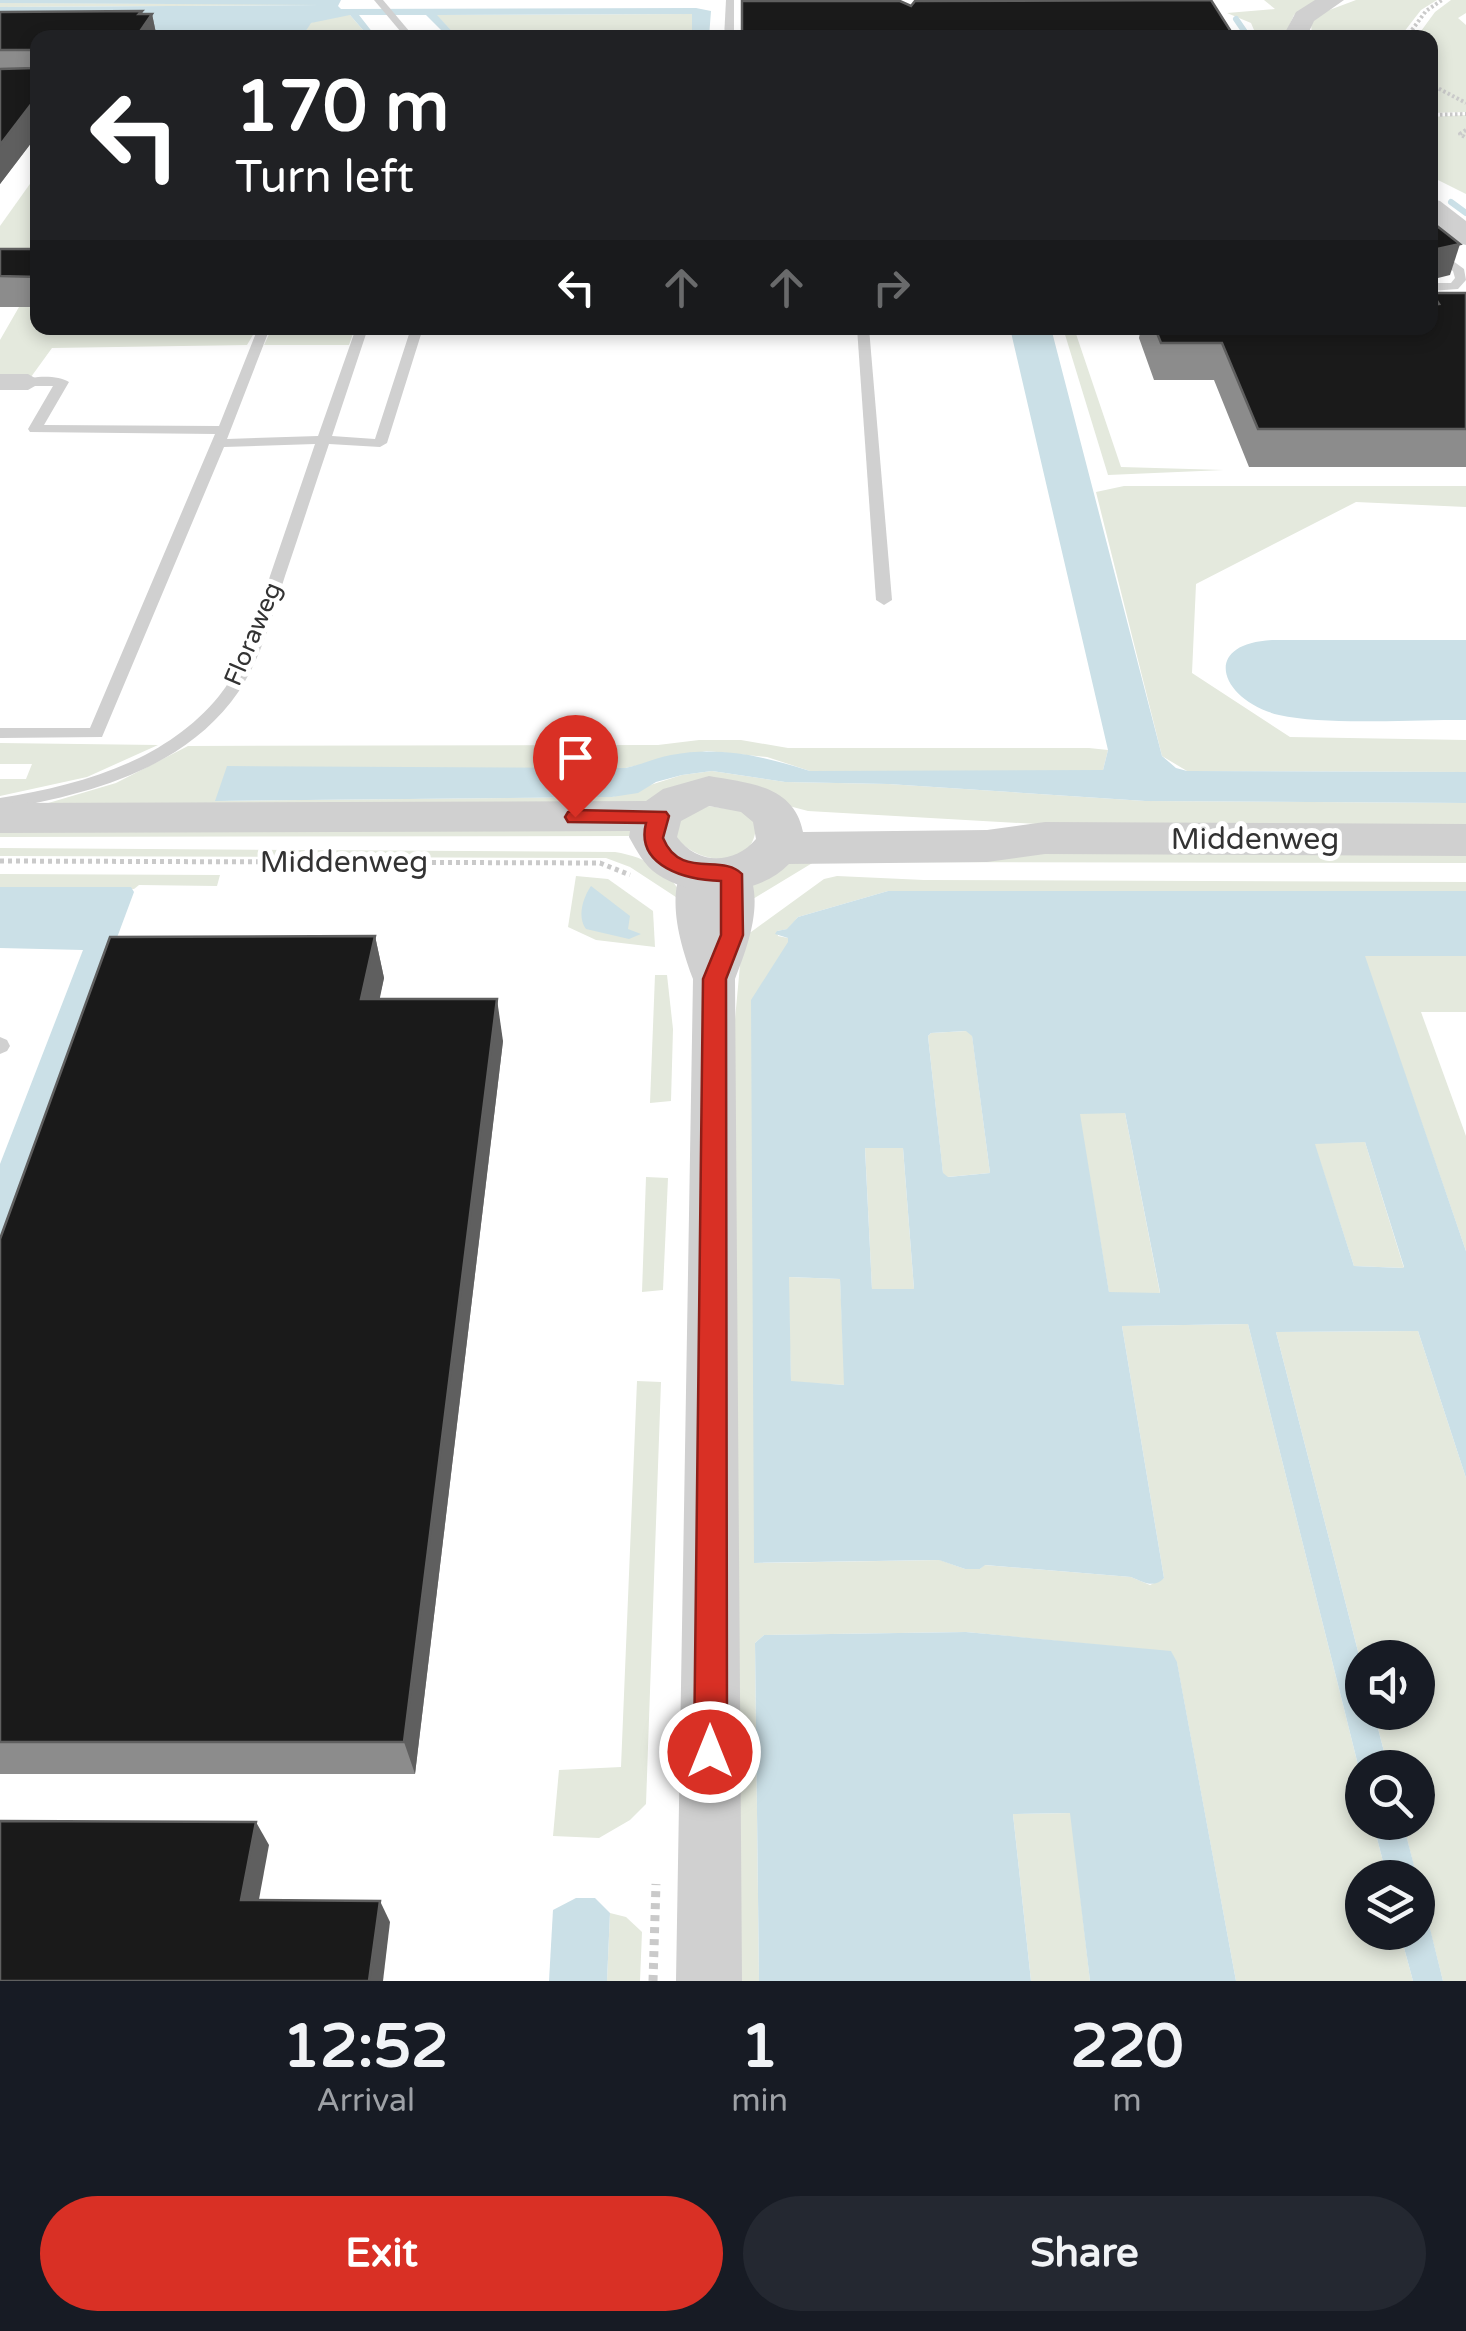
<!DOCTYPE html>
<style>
body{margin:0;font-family:"Varela Round",sans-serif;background:#242831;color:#f1f3f6;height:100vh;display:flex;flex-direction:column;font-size:38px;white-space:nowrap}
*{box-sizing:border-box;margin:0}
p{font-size:32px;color:#9ea1a6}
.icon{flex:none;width:55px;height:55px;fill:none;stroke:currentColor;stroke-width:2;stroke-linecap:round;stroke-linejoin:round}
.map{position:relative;height:1981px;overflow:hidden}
.drawer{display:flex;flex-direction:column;background:#171b24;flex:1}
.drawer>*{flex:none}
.banner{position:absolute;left:30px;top:30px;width:1408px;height:305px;border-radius:20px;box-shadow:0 5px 15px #0003;background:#202124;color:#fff;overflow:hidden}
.controls{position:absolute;left:1345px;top:1640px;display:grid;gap:20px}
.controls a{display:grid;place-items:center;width:90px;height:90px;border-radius:50%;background:#171b24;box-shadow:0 5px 15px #0003;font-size:50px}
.pin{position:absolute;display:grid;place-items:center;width:85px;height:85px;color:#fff;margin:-102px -42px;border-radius:50% 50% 50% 0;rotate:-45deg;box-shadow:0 0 10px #0007}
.pin .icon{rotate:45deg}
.me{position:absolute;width:110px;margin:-55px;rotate:0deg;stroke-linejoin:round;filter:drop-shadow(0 0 8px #0008)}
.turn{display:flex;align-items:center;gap:35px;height:210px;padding:0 40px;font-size:45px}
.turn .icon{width:130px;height:130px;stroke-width:2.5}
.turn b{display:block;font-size:70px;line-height:85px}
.lanes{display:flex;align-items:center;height:95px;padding:0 40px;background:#0003;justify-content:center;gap:50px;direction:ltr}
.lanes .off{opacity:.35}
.eta{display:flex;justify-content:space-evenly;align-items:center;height:170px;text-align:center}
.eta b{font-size:60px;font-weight:700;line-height:70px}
.action{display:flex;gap:20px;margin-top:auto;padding:20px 40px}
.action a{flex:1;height:115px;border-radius:60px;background:#d93025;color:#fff;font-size:40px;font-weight:700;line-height:115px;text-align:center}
.action a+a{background:#242831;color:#f1f3f6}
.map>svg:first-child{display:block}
</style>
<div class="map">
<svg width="1466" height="1981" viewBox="0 0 1466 1981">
<rect width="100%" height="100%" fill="#fff"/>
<g fill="#e4e9dd">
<path d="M1264 0H1321L1294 15 1284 37H1257L1251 23 1227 13 1275 9Z"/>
<path d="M1356 0H1437L1421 10 1400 37H1312L1311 23 1324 12Z"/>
<path d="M1451 0H1466V13L1458 18 1466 25V112L1430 113V38H1416L1435 12Z"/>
<path d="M0 3 310 4 322 5 0 7Z"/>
<path d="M693 14 692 37 458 38 436 15Z"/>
<path d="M336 15H350L369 37 302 38 310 23Z"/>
<path d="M1466 115V194L1430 176V117Z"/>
<path d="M37 174V279H0V226Z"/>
<path d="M19 307H37L38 328H257L247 345 52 348 31 377 0 376V340Z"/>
<path d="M272 328H355L349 345H264Z"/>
<path d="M1063 328H1074L1121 467 1224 470 1108 475Z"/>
<path d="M1124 486H1466V507L1356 502 1196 584 1192 673 1290 737 1466 740V772L1187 771 1162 756 1096 492Z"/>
<path d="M699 740H741L788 748H1089L1108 750 1103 770 1097 772 810 771 767 757 707 751 625 768 216 801 612 797 682 775 712 771 785 782 888 784 1145 801 1466 803V830L1126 829 808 811 789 806 647 803 45 804 116 783 188 746 658 745Z"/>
<path d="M0 743 158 745 87 777 0 796V779H26L32 764H0Z"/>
<path d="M708 806 743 811 756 824C756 871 697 866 675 836L680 820Z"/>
<path d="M0 823 629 825 633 836 0 837Z"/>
<path d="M0 848 615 852C647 857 674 873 685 903L630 867 606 858 0 856Z"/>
<path d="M1466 852V863L814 862 748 902 753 885 781 866 818 855Z"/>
<path d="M0 874 220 875 217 886 139 885 134 889 0 887Z"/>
<path d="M576 876 608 879 653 911 655 947 596 940 568 927Z"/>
<path d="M837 876 924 880 1466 882V891H888L798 917 788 929 777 931 778 936 788 938V942L755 1563 940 1560 965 1569H980L984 1565 1131 1577 1150 1585 1164 1578 1122 1326 1248 1324 1362 1781V1822L1373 1823 1387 1877 1362 1878V1932L1400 1933 1413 1981H1236L1177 1663 1171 1652 966 1632 764 1635 755 1643 759 1981H733L734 1030 743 933 751 932 824 879Z"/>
<path d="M1364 956H1466V1012H1421L1466 1136V1251Z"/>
<path d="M655 975H667L673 1029 671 1101 650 1103Z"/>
<path d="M967 1031 972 1035 990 1173 947 1177 943 1174 928 1036 931 1033Z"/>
<path d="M1079 1113H1125L1160 1293H1109Z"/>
<path d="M1365 1142 1404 1268 1354 1266 1314 1143Z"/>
<path d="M865 1147 903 1148 914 1289 872 1290Z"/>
<path d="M646 1177 668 1178 663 1290 642 1292Z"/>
<path d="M788 1277 840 1279 845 1385 791 1382Z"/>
<path d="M1418 1331 1466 1478V1981H1443L1403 1823 1418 1822V1768L1388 1767 1374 1713 1418 1712V1658H1362V1667L1276 1332Z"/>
<path d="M637 1381 661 1382 646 1804 630 1820 599 1838 553 1836 559 1770 621 1767Z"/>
<path d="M1071 1813 1090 1981H1031L1013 1814Z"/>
<path d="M610 1913 626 1917 642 1932 640 1981H607Z"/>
</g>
<g fill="#cbe0e7" fill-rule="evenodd">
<path d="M0 0H341L338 6 341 9 696 8 711 11 709 37H692V14L437 15 458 38 448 37 426 15H359L377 38 369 37 350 15 311 23 302 37 189 38 192 32H83L0 27V7L321 5 0 3Z"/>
<path d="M1010 328H1051L1162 756 1176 768 1187 771 1466 772V803L1145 801 888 784 785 782 712 771 682 775 656 782 638 793 612 797 215 801 227 766 625 768C641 765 655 758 671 755 720 746 763 756 810 771L1103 770 1108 750Z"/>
<path d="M1274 640H1466V720C1413 719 1328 726 1279 715 1221 701 1198 643 1274 640Z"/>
<path d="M591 886 630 916 628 929 641 934 629 939 586 929C577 916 583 898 591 886Z"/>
<path d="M0 887H131L134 892 0 1252V1164L83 950 0 948Z"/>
<path d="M888 891H1466V956H1365L1466 1251V1478L1418 1331 1276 1332 1362 1667V1712L1374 1713 1388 1767 1362 1768V1781L1248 1324 1122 1326 1164 1578C1154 1589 1143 1582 1131 1577L985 1565 980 1569H965L939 1560 754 1563 751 1000 788 942V938L775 934 777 931 787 929 798 917ZM966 1031 972 1036 990 1173 948 1177 943 1173 928 1036 931 1033ZM1125 1113 1160 1292V1293L1109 1292 1080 1114ZM1365 1142 1404 1267 1403 1268 1354 1266 1315 1144ZM865 1148H903L914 1289H872ZM789 1277 840 1279 844 1385 791 1381Z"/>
<path d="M966 1632 1171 1651 1177 1662 1236 1981H1090L1070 1813 1013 1814 1031 1981H759L755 1643 764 1635Z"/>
<path d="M1373 1823H1403L1417 1877H1387Z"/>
<path d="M1418 1880 1443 1981H1413L1400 1933 1418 1932Z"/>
<path d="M576 1898H595L610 1913 607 1981H549L553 1910Z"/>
</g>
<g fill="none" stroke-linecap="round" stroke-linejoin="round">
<g stroke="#cbe0e7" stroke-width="6">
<path d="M1236 19 1249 38"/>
<path d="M1451 202 1466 213"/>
</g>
<g stroke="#cacaca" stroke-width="4" stroke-dasharray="2.5 2.5" stroke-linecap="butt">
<path d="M1406 38 1426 11 1442 0"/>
<path d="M1430 84 1466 103"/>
<path d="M1430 115 1466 114"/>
<path d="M1466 130 1460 134 1466 138"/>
</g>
<path stroke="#cacaca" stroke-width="5" stroke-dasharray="4 4" stroke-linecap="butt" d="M0 861 600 863 630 875"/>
<path stroke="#cacaca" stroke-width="9" stroke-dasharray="6 6" stroke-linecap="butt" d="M653 1981 656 1884"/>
<g fill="#d0d0d0" fill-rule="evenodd">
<path d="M374 0H383L415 38H406Z"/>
<path d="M726 0H734V38H724Z"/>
<path d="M1430 244 1464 269 1466 280 1458 289 1430 291V283H1451L1455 278 1453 271 1430 254Z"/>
<path d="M258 328H270L227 439 318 436 356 328H368L332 436 375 439 411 328H423L387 443 380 447 329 444C314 488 300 532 285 576 271 619 260 665 231 702 176 772 84 795 0 810V798C80 785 165 762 219 696 246 662 257 616 270 576 285 532 300 488 315 444L224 447 102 737 0 738V728H90L215 434 30 432 28 429 53 386H28L21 382C32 375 58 375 69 382L44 425 219 426Z"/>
<path d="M857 328H869L892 600 884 605 876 600Z"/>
<path d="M0 1037 7 1040 10 1046 7 1051 0 1054Z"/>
</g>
<g fill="#d0d0d0" fill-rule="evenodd">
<path d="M0 374H28L42 382 28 390H0Z"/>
<path d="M699 860 715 867 731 861 745 865C766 898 748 946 735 979L742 1981H676L693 979C681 947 665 896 685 864Z"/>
</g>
<g fill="#d0d0d0" fill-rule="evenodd">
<path d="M1315 0H1344L1314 21 1306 38H1282L1296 12Z"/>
<path d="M1430 198 1440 201 1466 221V245L1455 242 1430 222Z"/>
<path d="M709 776C748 783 794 785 803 832L987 830 1045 822 1466 824V856L1045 854 987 862 789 864C757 897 694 900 657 874 644 865 637 851 629 837L630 831 0 833V803L646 801 663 789ZM709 806 741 812 753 822 756 839C734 865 697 865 677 837L681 821Z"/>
</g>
</g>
<g fill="#8c8c8c">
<path d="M742 1 911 6 1230 30 1228 38H742Z"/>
<path d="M0 12 152 14 156 33 38 38V134L0 184Z"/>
<rect x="0" y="249" width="38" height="58"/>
<path d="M1432 293H1466V467H1249L1214 380H1154L1139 338 1141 328H1430V300Z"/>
<path d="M375 936 384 978 379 999 503 1041 415 1774H0V1239Z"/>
</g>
<g fill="#5f5f5f">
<path d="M142 11 145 25 152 14 157 38H140L139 14Z"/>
<path d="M33 102 38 118V134L0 184V145Z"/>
<path d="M1460 244 1450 275 1430 280V262L1437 249Z"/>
<path d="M375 936 384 978 371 1041 361 999Z"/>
<path d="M497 999 503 1041 415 1774 404 1742Z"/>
<path d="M256 1822 269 1845 255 1921 241 1900Z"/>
<path d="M380 1901 390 1922 383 1981H369Z"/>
</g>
<g fill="#1a1a1a" stroke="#5f5f5f" stroke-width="2.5">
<path d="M1211 0 1230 30 1221 38H771L742 32V1H900L911 6 915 1Z"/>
<path d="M142 11 139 14H152L139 33H259L256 38H38V103L33 102 0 145V69L33 68 35 54 31 50H0V12Z"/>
<path d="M1430 219H1435L1437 226 1460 244 1437 249 1436 259 1430 262Z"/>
<path d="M0 249H38V277L0 276Z"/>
<path d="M1432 293H1466V429H1258L1222 343H1161L1155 328H1430V305L1439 304Z"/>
<path d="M375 936 361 999H497L404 1742H0V1239L110 937Z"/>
<path d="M0 1821 256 1822 241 1900 380 1901 369 1981H0Z"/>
</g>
<path fill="#d93025" stroke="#8d1f18" stroke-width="2.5" d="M575 810 666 812 669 816 663 838C680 880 722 853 742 874L743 935 726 979 727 1752 722 1764 710 1768 699 1764 694 1752 703 979 721 935V881C687 880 635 867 646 823L568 822 565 817 568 812Z"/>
<g text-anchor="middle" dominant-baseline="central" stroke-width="10" stroke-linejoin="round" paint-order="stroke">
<g font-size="25" fill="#333" stroke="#fff">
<text transform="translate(253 634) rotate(-67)">Floraweg</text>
</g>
<g font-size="30" fill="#333" stroke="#fff">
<text x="1255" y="839">Middenweg</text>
<text x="344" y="862">Middenweg</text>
</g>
</g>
</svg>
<div class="controls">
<a><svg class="icon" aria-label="sound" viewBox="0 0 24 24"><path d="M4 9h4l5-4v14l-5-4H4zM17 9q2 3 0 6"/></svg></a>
<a><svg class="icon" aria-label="search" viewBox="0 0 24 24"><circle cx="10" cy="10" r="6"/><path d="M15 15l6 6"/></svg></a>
<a><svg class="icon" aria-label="layers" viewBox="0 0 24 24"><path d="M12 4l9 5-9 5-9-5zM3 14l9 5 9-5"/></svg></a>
</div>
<div class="pin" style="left:575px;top:817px;background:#d93025"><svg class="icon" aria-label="arrive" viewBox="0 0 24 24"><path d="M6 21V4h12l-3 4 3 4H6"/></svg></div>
<svg class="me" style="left:710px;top:1752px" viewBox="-20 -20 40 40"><circle r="17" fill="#d93025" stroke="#fff" stroke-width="3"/><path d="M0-11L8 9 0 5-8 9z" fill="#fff"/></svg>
<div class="banner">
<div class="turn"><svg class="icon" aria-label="left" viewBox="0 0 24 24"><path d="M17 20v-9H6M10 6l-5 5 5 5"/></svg><div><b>170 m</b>Turn left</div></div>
<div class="lanes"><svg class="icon" aria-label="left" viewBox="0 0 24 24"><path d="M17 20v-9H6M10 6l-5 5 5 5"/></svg><svg class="icon off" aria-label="ahead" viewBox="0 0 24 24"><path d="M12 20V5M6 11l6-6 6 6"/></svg><svg class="icon off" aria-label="ahead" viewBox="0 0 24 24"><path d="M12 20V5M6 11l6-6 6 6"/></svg><svg class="icon off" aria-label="right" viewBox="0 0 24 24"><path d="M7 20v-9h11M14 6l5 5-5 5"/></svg></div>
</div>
</div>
<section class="drawer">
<div class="eta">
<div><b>12:52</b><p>Arrival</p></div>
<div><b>1</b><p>min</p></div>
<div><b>220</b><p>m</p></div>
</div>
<div class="action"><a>Exit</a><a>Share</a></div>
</section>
